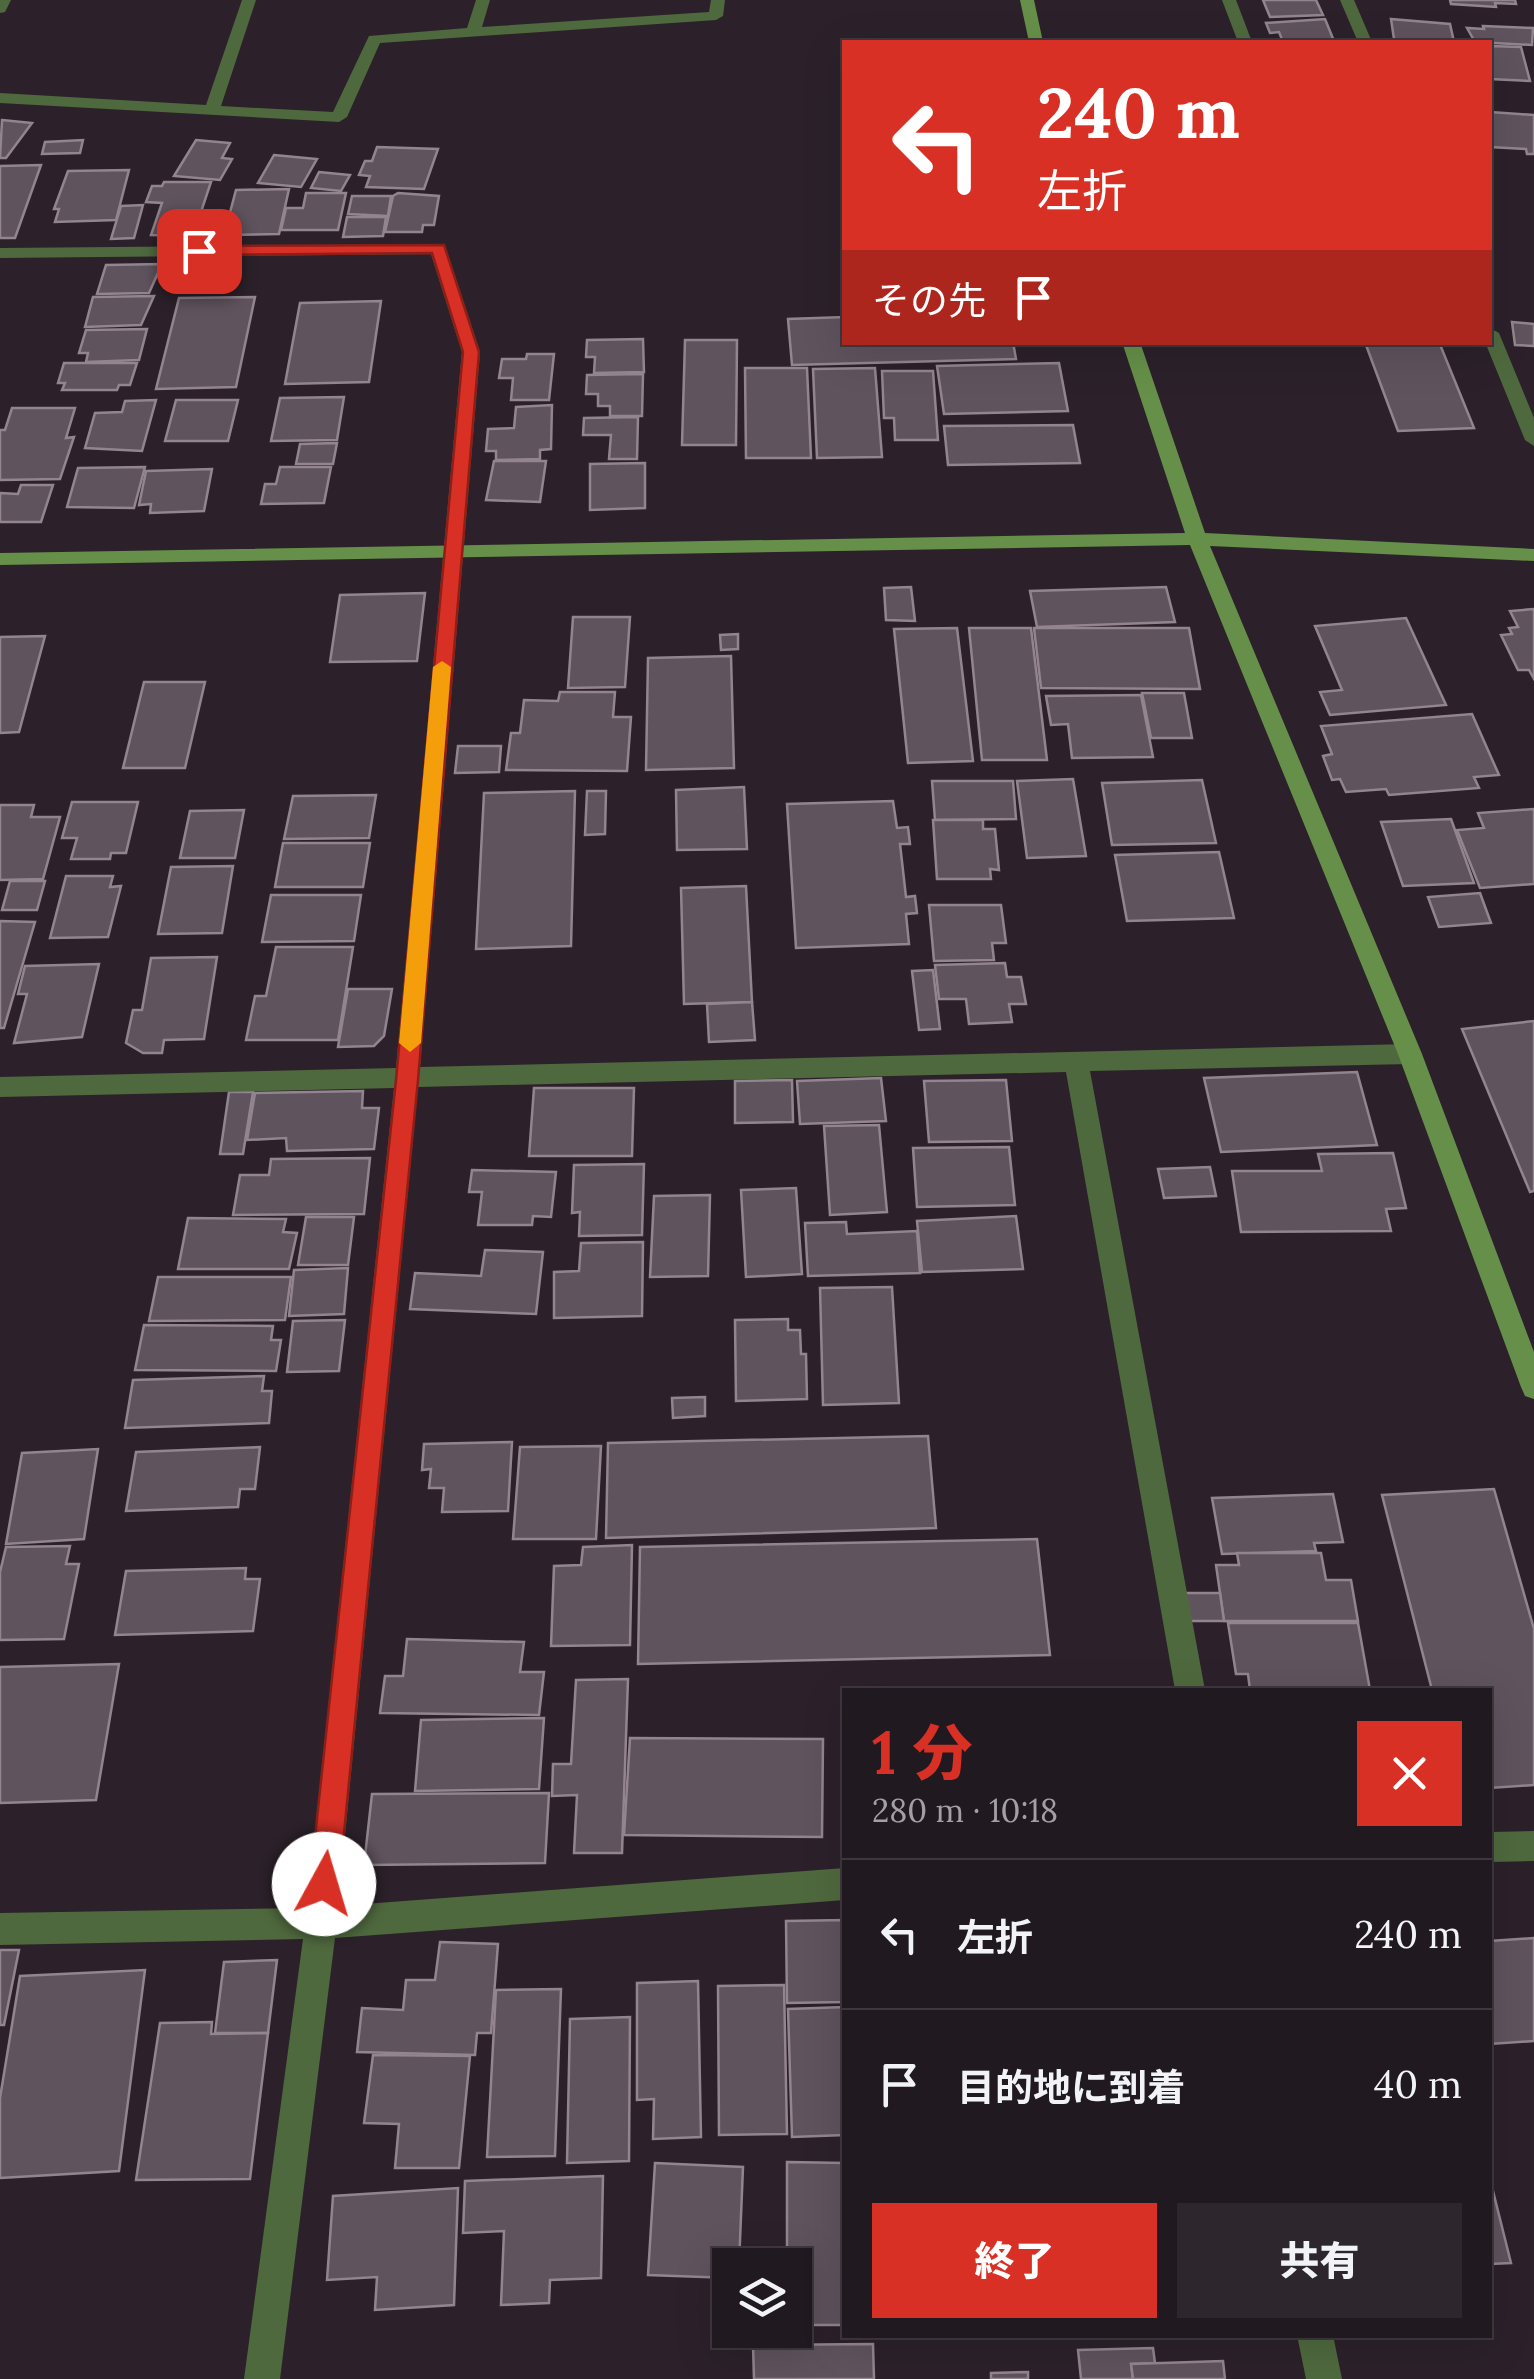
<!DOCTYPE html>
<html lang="ja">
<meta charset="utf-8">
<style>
body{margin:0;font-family:Lora,"Noto Sans JP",serif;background:#2d262d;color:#f1f3f6;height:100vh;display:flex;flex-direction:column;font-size:38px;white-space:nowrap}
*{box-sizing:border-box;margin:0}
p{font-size:32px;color:#a2a0a5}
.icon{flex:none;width:55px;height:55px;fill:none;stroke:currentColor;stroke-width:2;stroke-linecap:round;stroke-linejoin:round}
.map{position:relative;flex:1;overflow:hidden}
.details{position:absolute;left:842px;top:1688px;width:650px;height:650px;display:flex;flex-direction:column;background:#211920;border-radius:0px;box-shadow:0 10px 40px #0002,0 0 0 2px #3e383e}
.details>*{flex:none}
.guide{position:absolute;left:842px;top:40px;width:650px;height:305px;border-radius:0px;box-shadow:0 10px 40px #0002,0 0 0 2px #3e383e;background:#d93025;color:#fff;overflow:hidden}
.controls{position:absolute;left:712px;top:2248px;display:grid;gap:20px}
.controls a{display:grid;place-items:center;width:100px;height:100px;border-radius:0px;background:#211920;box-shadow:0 10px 40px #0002,0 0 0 2px #3e383e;font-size:50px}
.pin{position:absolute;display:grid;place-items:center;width:85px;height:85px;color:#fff;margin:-42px;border-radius:20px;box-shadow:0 5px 15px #0006}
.me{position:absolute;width:110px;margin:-55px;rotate:6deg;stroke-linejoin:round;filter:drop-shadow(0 0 8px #0008)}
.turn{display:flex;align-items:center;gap:35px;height:210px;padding:0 30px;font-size:45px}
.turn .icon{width:130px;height:130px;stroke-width:2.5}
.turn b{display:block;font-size:70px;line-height:85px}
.then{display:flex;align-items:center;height:95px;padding:0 30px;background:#0003;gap:20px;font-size:38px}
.round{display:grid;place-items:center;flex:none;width:105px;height:105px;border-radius:0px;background:#2d262d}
.summary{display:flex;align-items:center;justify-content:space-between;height:170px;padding:0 30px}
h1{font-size:60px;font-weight:800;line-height:75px;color:#d93025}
.action{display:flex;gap:20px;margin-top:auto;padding:20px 30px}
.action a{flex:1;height:115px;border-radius:0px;background:#d93025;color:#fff;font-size:40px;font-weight:800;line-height:115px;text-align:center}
.action a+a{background:#2d262d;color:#f1f3f6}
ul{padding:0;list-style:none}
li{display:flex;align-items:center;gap:30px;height:150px;padding:0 30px;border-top:2px solid #3e383e}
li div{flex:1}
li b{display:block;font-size:38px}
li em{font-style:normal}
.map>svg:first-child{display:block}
</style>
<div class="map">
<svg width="1534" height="2379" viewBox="0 0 1534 2379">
<rect width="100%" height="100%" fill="#2c212a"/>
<g fill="#5f535d" stroke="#938590" stroke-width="2.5">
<path d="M1263 0H1316L1323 15 1270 17Z"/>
<path d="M1450 0H1515L1516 4 1495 3 1496 7 1451 4Z"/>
<path d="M1325 19 1334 41 1283 42 1279 32 1270 33 1266 23Z"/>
<path d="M1391 19 1450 24 1454 42 1394 39Z"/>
<path d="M1483 26 1533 28 1532 45 1475 42 1467 28 1484 29Z"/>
<path d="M1490 46 1521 47 1530 81 1490 79Z"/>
<path d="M1490 112 1534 115V154H1527L1526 149 1490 147Z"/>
<path d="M2 120 32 123 6 158H0Z"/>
<path d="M83 140 80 153 42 154 45 142Z"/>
<path d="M196 140 230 143 222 158 232 159 220 180 174 176Z"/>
<path d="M377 147 438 149 424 189 366 187 370 176 359 175 365 161H372Z"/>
<path d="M274 155 317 159 301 187 258 183Z"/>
<path d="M41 165 15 238H0V166Z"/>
<path d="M129 170 116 220 55 222 59 209H54L68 171Z"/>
<path d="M319 172 350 175 341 191 311 188Z"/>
<path d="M164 182H211L193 236 151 235 162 203 146 202 152 186H162Z"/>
<path d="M289 189 279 234 224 235 236 190Z"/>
<path d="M306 193H346L338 230H281L286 208H303Z"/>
<path d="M398 193 439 196 434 225H423L422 232H385L393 196Z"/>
<path d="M352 196H391L388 216 348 214Z"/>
<path d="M143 205 134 238 111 239 121 206Z"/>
<path d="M347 217H386L383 236 343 237Z"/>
<path d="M162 264 149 293 97 294 106 265Z"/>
<path d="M154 296 141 325 85 327 93 297Z"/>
<path d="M255 297 236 387 156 389 179 298Z"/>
<path d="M381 301 369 382 285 384 300 303Z"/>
<path d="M845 317V342H1013L1016 359 792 365 788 319Z"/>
<path d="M1512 322 1534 324V346L1515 345Z"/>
<path d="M147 329 139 360 86 362 88 353H79L86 330Z"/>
<path d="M643 339 644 372 594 373 595 357H586L587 340Z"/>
<path d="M685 340H737L736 445H682Z"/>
<path d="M1377 342H1439L1474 428 1398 431 1366 345Z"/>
<path d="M527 354H554L549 400H511L513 378H499L502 359H526Z"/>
<path d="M64 363H137L130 385H119L117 390H62L65 383H58Z"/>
<path d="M1059 363 1068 411 944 414 937 366Z"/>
<path d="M745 368H807L811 458H746Z"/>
<path d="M875 368 882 457 817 458 813 369Z"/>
<path d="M882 371H933L938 440H895L894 418H884Z"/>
<path d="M643 374 642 416H610V406H598V394H586L587 375Z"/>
<path d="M344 397 337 440 271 441 280 398Z"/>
<path d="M156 400 142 451 85 448 95 413 122 412 125 401Z"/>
<path d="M176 400H238L228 441H165Z"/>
<path d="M552 405 551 449 540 450V459L496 460V451H486L488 429 514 428 516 407Z"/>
<path d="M12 408H75L66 438 74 437 60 479 0 480V430H5Z"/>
<path d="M638 417 637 459H609L611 435H583L584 418Z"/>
<path d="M1073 425 1080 463 948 465 944 426Z"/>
<path d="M337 443 333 464H296L300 444Z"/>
<path d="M494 461H546L540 502 486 500Z"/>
<path d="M645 463V508L590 510V464Z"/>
<path d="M145 467 134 508 67 507 78 468Z"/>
<path d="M280 467H331L324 503 261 504 265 484H276Z"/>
<path d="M212 469 204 511 150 513 151 504 139 505 146 471Z"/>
<path d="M21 485H53L41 522H0V493L18 494Z"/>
<path d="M911 587 915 621 886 620 884 588Z"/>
<path d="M1166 587 1175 622 1037 627 1030 591Z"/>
<path d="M425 593 417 661 330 662 340 595Z"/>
<path d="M1534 609V679L1529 670H1518L1501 635 1512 634 1509 628 1518 627 1510 611Z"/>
<path d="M573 617H630L625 687 568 688Z"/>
<path d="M1406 618 1446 705 1330 715 1320 692 1342 690 1315 626Z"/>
<path d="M957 628 973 761 908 763 894 629Z"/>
<path d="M969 628H1031L1047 760H982Z"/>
<path d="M1034 628H1189L1200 689 1041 688Z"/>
<path d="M738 634V649L721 650 720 635Z"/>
<path d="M45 636 19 732 0 733V637Z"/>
<path d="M731 656 734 768 646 770 648 658Z"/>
<path d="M144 682H205L185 768H123Z"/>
<path d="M560 692H615L613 717H631L627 771 506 770 511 733H520L524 700 558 701Z"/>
<path d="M1142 693H1184L1192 738H1151Z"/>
<path d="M1141 695 1153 757 1072 758 1068 724 1051 725 1046 696Z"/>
<path d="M1472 714 1499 775 1474 777 1479 788 1389 795 1386 789 1346 792 1340 779 1332 780 1323 756 1332 754 1321 726Z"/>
<path d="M458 746H501L499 772 455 773Z"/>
<path d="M1073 779 1086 856 1027 858 1017 781Z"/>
<path d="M1202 780 1216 843 1112 845 1102 783Z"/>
<path d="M932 781H1013L1016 819 935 820Z"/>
<path d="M744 787 747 849 677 850 676 790Z"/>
<path d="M575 791 571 946 476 949 484 793Z"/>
<path d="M587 791H606L605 834 585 835Z"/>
<path d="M376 795 369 838 284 839 293 796Z"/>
<path d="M893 801 897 828 908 827 910 844H900L906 897 915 896 917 913 906 914 909 944 796 948 787 804Z"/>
<path d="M72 802H138L126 853H111L110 859H71L77 838H62Z"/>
<path d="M0 805H34L31 817H60L43 879 0 880Z"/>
<path d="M1534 809V884L1480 888 1457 830 1484 828 1478 813Z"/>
<path d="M244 810 235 858H180L190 811Z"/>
<path d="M1451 819 1474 883 1403 886 1381 822Z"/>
<path d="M933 820H983V829H995L999 870 990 869 991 879H937Z"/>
<path d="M283 843H370L363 887H275Z"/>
<path d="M1219 852 1234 918 1127 921 1115 855Z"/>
<path d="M233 866 222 933 158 934 171 867Z"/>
<path d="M66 876H113L110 887 121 886 108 937 50 938Z"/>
<path d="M10 881H45L37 910H2Z"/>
<path d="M746 886 752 1002 684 1004 681 888Z"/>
<path d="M1480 893 1491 923 1439 927 1428 897Z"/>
<path d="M271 895H361L354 941 262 942Z"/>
<path d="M929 905H1001L1006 943H992L994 960 934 961Z"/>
<path d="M0 921 35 922 4 1028H0Z"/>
<path d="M276 947H353L338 1040H246L255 996H266Z"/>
<path d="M217 957 204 1039 164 1040 162 1053H143L126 1043 133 1010H142L151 958Z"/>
<path d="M1005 963 1007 977H1021L1026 1004H1009L1012 1022 969 1024 966 999H939L935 965Z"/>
<path d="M99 964 82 1037 14 1043 27 994H18L25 966Z"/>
<path d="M933 970 940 1029 919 1030 912 971Z"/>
<path d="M348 989H392L384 1036 374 1046 338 1047Z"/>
<path d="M752 1002 755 1040 709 1042 707 1004Z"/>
<path d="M1534 1021V1191L1530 1192 1462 1029Z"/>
<path d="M1357 1072 1377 1145 1221 1152 1204 1078Z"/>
<path d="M881 1078 886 1121 800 1124 797 1081Z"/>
<path d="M792 1080 793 1122 735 1123V1081Z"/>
<path d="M1006 1080 1012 1141 929 1142 924 1081Z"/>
<path d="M534 1088H634L632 1156H529Z"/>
<path d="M363 1091 362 1108H379L374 1149 287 1151 286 1138 247 1140 255 1093Z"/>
<path d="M229 1092H253L243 1154H220Z"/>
<path d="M879 1125 887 1212 830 1215 824 1126Z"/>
<path d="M1009 1147 1015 1205 917 1207 913 1148Z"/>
<path d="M1393 1153 1406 1208 1386 1209 1391 1231 1241 1232 1232 1171H1322L1318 1154Z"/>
<path d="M370 1158 364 1214 233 1215 240 1175H269L271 1159Z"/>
<path d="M644 1164 642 1235 579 1236 580 1212 572 1213 574 1165Z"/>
<path d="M1210 1167 1216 1196 1164 1198 1158 1169Z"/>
<path d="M472 1170 556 1172 551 1217 533 1216 532 1225H478L482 1192H469Z"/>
<path d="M796 1188 802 1274 746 1277 741 1190Z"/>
<path d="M710 1195 708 1276 650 1277 654 1196Z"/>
<path d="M1016 1216 1023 1269 922 1272 917 1221Z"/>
<path d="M306 1217H354L348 1265H298Z"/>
<path d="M188 1218 286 1219 283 1232 297 1233 289 1269H178Z"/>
<path d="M846 1222 847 1234 917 1231 920 1273 808 1276 805 1223Z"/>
<path d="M643 1242 642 1316 554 1318V1272L579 1271 581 1243Z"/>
<path d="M485 1250 543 1252 536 1314 410 1309 415 1273 481 1276Z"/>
<path d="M348 1268 344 1314 289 1316 294 1270Z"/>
<path d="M158 1277H291L285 1320 149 1321Z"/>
<path d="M892 1287 899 1403 823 1405 820 1288Z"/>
<path d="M788 1319V1330H800L801 1354H806L807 1399 736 1401 735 1320Z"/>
<path d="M345 1320 339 1371 287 1372 293 1321Z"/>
<path d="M144 1325 273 1326 271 1340H281L276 1371 135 1370Z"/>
<path d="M264 1376 262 1391H272L269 1423 125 1428 133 1380Z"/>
<path d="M705 1397V1416L673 1418 672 1398Z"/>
<path d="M928 1436 936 1528 606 1538 608 1443Z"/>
<path d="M512 1442 508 1511 442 1512 444 1488H429L431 1469 422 1470 424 1444Z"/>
<path d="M601 1446 596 1539H513L520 1447Z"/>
<path d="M260 1447 255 1489H240L238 1507 126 1511 136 1452Z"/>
<path d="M98 1449 84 1539 6 1544 22 1453Z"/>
<path d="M1494 1489 1534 1629V1785L1490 1788V1690H1432L1382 1495Z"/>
<path d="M1333 1494 1343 1542 1314 1543 1316 1551 1222 1554 1212 1498Z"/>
<path d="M1037 1539 1050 1655 638 1664 640 1547Z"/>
<path d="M632 1545 630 1645 551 1646 554 1566 581 1565 583 1547Z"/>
<path d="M70 1546 66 1564H79L64 1639 0 1640V1572L6 1547Z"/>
<path d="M1237 1553H1321L1326 1580H1351L1358 1621H1224L1216 1565H1239Z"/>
<path d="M246 1568 245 1579H260L253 1631 115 1635 126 1571Z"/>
<path d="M1177 1593H1220L1224 1621H1181Z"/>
<path d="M1228 1623H1358L1370 1690H1250L1248 1674H1236Z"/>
<path d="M407 1639 524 1642 520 1672H544L539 1715 380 1713 385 1676H403Z"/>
<path d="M119 1664 96 1800 0 1803V1667Z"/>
<path d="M628 1679 622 1853H574L577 1795 552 1796 553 1764H571L576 1680Z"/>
<path d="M544 1718 539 1789 415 1791 421 1720Z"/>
<path d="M630 1738 823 1739 822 1837 624 1835Z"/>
<path d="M549 1793 545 1863 364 1865 372 1794Z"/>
<path d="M845 1920V2002L787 2003 786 1921Z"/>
<path d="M1534 1938V2041L1490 2044V1941Z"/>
<path d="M440 1942 498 1944 491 2033H477L475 2055 357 2052 362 2008 403 2010 406 1980H435Z"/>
<path d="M0 1950H19L4 2025H0Z"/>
<path d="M277 1960 268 2033H215L224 1962Z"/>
<path d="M145 1970 119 2171 0 2178V2098L20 1976Z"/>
<path d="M698 1981 701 2137 653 2139 654 2099 637 2100V1983Z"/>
<path d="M784 1985 787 2134 719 2135 718 1986Z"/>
<path d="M561 1989 555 2156 487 2157 496 1990Z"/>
<path d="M845 2007V2135L792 2137 788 2009Z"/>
<path d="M630 2017 629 2161 567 2163 570 2019Z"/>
<path d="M212 2022 211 2034 268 2033 250 2179 136 2180 160 2023Z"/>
<path d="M373 2055 470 2056 459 2168H395L399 2124 364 2123Z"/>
<path d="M787 2162 845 2163V2325H795V2265H787Z"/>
<path d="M655 2163 743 2167 739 2265H730V2278L648 2275Z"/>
<path d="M603 2176 601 2278 550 2280 549 2303 501 2305 504 2231 463 2233 465 2181Z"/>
<path d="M458 2188 454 2305 375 2310 377 2277 327 2280 333 2196Z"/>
<path d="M1493 2191 1511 2263 1490 2264V2192Z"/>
<path d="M873 2344 874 2379H754L753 2345Z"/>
<path d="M1153 2348 1155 2363 1131 2364 1133 2379H1081L1078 2350Z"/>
<path d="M1223 2361 1225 2379H1133L1131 2364Z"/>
<path d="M1028 2372V2379H991V2373Z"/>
</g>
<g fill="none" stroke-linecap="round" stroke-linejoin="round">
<g fill="#4f693e" fill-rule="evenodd">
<path d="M0 0H11L5 12 0 13Z"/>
<path d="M242 0H256L221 106 333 112 369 36 467 28 476 0H490L482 27 709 12 711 0H725L723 16 716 20 380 43 347 117 339 122 0 103V93L206 105Z"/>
<path d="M1222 0H1236L1252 42H1238Z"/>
<path d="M1340 0H1354L1372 42H1358Z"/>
<path d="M438 244 446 249 480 352 420 1067 1410 1044 1418 1047 1422 1054 1418 1061 1410 1064 1090 1071 1205 1690H1175L1066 1072 418 1087 338 1906 845 1868V1900L335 1938 280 2379H244L303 1939 0 1945V1913L307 1908 394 1088 0 1097V1077L396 1068 462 352 431 254 0 258V248Z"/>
<path d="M1490 328 1499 333 1534 418V446L1525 440 1485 342H1490Z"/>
<path d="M1534 1831V1861L1490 1862V1832Z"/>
<path d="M1297 2335H1333L1342 2379H1306Z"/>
</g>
<g fill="#669049" fill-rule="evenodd">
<path d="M1020 0H1034L1043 42H1029Z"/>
<path d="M1122 342H1140L1205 533 1534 549V561L1210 546 1422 1054 1534 1352V1399L1525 1396 1521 1387 1398 1054 1190 545 0 565V553L1185 533Z"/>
</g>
</g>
<path fill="#d93025" stroke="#8d1f18" stroke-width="2.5" d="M444 245 479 352 418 1080 339 1884 335 1895 324 1899 314 1895 310 1884 396 1080 463 352 432 253 199 255 192 251 199 246Z"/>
<path fill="#f59e0b" d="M442 661 451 667 421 1043 410 1052 399 1043 433 667Z"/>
</svg>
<div class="controls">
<a><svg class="icon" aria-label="layers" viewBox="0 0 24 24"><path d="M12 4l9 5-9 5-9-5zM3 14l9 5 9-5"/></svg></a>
</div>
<div class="pin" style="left:199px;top:251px;background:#d93025"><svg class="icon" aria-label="arrive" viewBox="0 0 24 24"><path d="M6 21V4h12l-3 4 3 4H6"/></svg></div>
<svg class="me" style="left:324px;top:1884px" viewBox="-20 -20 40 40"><circle r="19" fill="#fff"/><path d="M0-13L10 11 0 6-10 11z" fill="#d93025"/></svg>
<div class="guide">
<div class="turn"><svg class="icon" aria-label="left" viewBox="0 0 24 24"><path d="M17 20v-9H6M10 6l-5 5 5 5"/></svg><div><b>240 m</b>左折</div></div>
<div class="then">その先<svg class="icon" aria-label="arrive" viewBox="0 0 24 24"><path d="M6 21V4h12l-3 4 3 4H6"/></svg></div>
</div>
<section class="details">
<div class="summary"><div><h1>1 分</h1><p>280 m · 10:18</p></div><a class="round" style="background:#d93025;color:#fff"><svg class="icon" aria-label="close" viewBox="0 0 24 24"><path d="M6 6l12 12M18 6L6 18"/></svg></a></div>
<ul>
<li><svg class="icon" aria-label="left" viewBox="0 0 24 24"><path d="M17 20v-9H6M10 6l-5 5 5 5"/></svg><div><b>左折</b></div><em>240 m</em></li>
<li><svg class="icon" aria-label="arrive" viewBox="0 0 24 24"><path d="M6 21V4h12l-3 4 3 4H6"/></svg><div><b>目的地に到着</b></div><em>40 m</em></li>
</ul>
<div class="action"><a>終了</a><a>共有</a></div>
</section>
</div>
